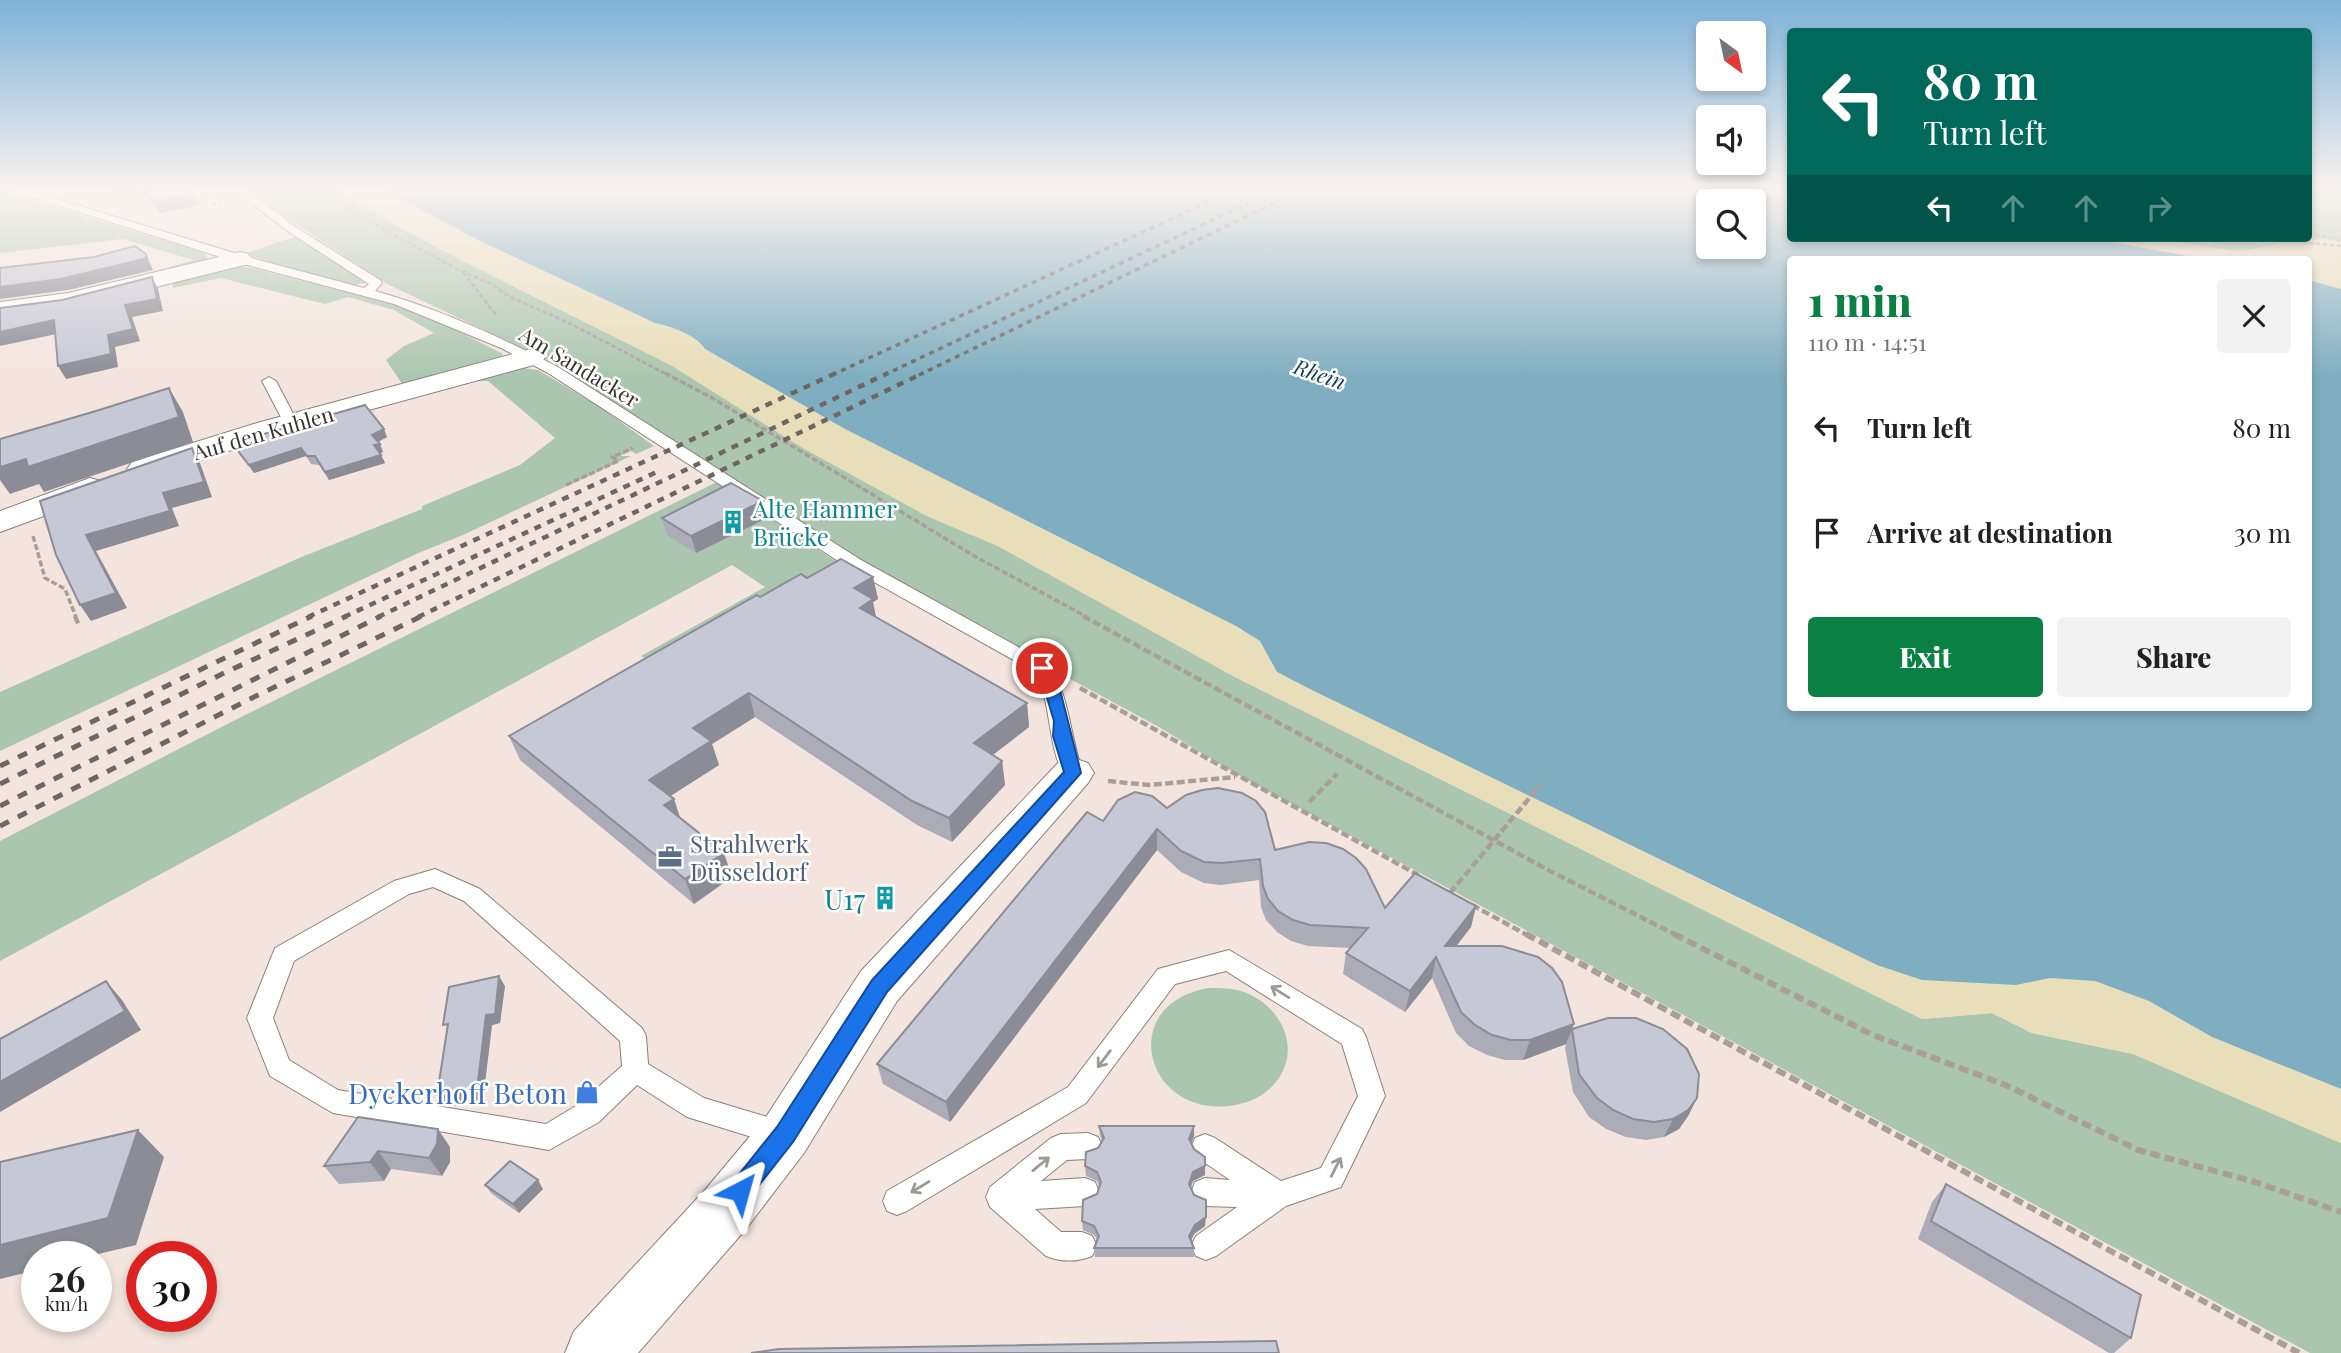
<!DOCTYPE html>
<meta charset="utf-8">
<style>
body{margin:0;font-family:"Playfair Display",serif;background:#f2f2f2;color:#222;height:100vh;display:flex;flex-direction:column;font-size:26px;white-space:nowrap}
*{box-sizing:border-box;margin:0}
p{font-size:23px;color:#767676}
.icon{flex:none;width:38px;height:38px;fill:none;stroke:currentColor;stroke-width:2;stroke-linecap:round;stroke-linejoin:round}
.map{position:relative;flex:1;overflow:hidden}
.panel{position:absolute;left:1787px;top:256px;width:525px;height:455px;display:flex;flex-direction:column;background:#fff;border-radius:7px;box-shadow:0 4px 10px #0003}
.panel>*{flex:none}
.top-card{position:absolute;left:1787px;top:28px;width:525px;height:214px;border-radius:7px;box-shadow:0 4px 10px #0003;background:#00695c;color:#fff;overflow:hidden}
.needle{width:46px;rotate:147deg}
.fabs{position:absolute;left:1696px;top:21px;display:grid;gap:14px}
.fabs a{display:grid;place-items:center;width:70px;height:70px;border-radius:7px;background:#fff;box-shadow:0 4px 10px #0003;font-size:35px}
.speed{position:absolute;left:21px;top:1241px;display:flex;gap:14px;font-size:35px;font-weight:700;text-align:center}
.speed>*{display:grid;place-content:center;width:91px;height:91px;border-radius:50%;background:#fff;box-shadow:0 4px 10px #0003;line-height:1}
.speed small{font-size:18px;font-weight:400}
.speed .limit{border:10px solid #d22;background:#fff;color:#111}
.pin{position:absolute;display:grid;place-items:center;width:60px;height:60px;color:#fff;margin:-30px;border:4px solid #fff;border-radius:50%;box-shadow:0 2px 7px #0007}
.me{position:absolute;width:77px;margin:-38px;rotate:39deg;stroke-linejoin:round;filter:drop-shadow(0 0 5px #0008)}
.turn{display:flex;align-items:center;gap:24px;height:147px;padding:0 21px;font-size:32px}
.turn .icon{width:91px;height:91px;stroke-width:2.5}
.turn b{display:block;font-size:49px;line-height:60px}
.lanes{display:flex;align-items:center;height:66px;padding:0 21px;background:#0003;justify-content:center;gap:35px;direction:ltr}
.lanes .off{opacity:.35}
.round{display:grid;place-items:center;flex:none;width:74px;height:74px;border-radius:7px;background:#f2f2f2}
.headline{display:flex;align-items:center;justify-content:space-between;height:119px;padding:0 21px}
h1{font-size:42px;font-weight:800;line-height:52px;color:#0b8043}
.action{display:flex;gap:14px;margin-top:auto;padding:14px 21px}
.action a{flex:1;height:80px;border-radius:7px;background:#0b8043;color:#fff;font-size:28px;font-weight:800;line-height:80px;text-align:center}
.action a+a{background:#f2f2f2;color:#222}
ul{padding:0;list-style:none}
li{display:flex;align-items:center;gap:21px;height:105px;padding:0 21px}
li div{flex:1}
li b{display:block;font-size:26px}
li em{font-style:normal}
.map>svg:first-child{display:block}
</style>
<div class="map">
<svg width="2341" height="1353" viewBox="0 0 2341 1353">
<rect width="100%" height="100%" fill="#f3e5de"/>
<g fill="#aac6ae">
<path d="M243 189H339L393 224 461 260 669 364 803 448 927 516 998 546 1235 677 1922 1019 1992 1013 2032 1033 2133 1054 2341 1143V1353H2310L1236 774 1159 727 855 563 667 441 560 366 387 284Z"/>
<path d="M2308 189H2341V242L2325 239 2282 243 2239 252 2152 238H2308Z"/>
<path d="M0 190 204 253 208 260 171 272 170 267 193 260 124 239 0 253Z"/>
<path d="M296 236 364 281 365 283 349 286 244 254Z"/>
<path d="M238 266 252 268 419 311 503 354 498 361 405 388 386 360 404 346 434 333 394 310 348 297 325 304 221 278 173 288 172 279Z"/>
<path d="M515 367 538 370 600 407 654 446 636 454 631 451 620 456H631L463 535 416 554 0 751V692L299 558 422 509V506L520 465 555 438 488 381H456Z"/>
<path d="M717 482 843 566 656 664 641 656 765 587 732 565 0 961V841L237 719Z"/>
<path d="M1209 988C1220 988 1231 988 1241 991 1280 1003 1304 1049 1275 1083 1264 1097 1246 1104 1229 1106 1143 1115 1117 1003 1209 988Z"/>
</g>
<g fill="#e8deb9">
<path d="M339 189H383L474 238 655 323C672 327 695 334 705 349L845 429 1236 626 1260 641 1277 672 1776 917 1922 980 2016 985 2050 978 2095 981 2149 1001 2212 1037 2341 1089V1143L2133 1054 2032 1033 1992 1013 1923 1019 1235 677 998 546 927 516 803 448 669 364 461 260 393 224Z"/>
<path d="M2090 238H2152L2239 252 2282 243 2325 239 2341 242V289L2308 280V259H2204Z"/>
</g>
<path fill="#7eaec0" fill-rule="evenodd" d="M383 189H1790V238L1804 241 1820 238H2090L2204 259H1790V707H2308V280L2341 289V1089L2212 1037 2149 1001 2095 981 2050 978 2016 985 1922 980 1877 965 1310 689 1277 672 1260 641 1236 626 845 429 705 349C695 334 672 327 655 323L474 238ZM1708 201H1754V247H1708Z"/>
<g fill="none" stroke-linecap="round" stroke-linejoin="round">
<g stroke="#8c7f79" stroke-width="2">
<g id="service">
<path d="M7 189H24L244 256 364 288 369 284 289 232 233 189H245L297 228 380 280 382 283 375 291C438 308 500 337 558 367L861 560 1049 664C1070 697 1070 737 1083 773L1080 778 1073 780 1066 778C1046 746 1053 705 1035 672L849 568 548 373 501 348 394 304 236 262Z"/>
<path d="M269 377 276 381 298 423 296 426H286L284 423 262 381Z"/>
<path d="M435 869 480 889 642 1028 646 1036 648 1064 704 1098 791 1124 795 1133 791 1142 781 1146 687 1117 637 1085 599 1122 549 1150 333 1113 270 1076 247 1018 275 948 394 881ZM433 887 464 901 620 1041 622 1066 579 1104 546 1124 338 1090 289 1060 273 1018 294 961 409 894Z"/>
<path d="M1229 950 1362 1029 1366 1037 1385 1096 1341 1187 1286 1206 1216 1256 1206 1260 1196 1256 1191 1246 1196 1236 1237 1207 1205 1206 1195 1202 1191 1192 1195 1182 1205 1178 1230 1180 1195 1156 1191 1147 1195 1138 1205 1134 1215 1138 1281 1181 1321 1168 1358 1096 1342 1044 1226 971 1175 984 1086 1103 907 1211 897 1215 887 1211 883 1201 887 1191 1068 1087 1158 969Z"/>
<path d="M1088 1133 1098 1137 1102 1146 1098 1155 1088 1159 1067 1160 1041 1181 1085 1178 1095 1182 1099 1192 1095 1202 1085 1206 1035 1209 1061 1232H1082L1092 1236 1097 1246 1092 1256C1077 1262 1061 1262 1046 1256L990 1207 986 1197 990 1187 1051 1138 1061 1134Z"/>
</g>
</g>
<g stroke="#8c7f79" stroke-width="2">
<g id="minor">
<path d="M240 252 248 254 252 259 248 264 68 309 0 318V302L68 293Z"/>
<path d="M531 349 541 351 545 357 541 363 277 435 154 476 143 478 132 476 127 469 132 462 257 423Z"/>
<path d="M90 478 101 481 106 488 101 495 0 532V511Z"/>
<path d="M1073 758 1088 763 1094 773 1088 783 897 1001 804 1153 745 1230 638 1353H565L574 1331 705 1190 766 1117 861 971 1058 763Z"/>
</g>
</g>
<g stroke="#a99f9a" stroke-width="2.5" stroke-dasharray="4.5 2.5" stroke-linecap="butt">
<path d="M323 189 352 211 401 239 463 272 490 283 510 297 571 324 668 375"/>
<path d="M201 194 213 204 221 202"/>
<path d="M2308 233 2341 240"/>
<path d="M2260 238 2341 246"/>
<path d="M463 272 496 315"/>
</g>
<g stroke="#a99f9a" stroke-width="3.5" stroke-dasharray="6 2.5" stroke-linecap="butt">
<path d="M665 373 714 399 976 557 1087 617"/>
<path d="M566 485 618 461 612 457 633 448"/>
<path d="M33 536 45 578 65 589 76 617"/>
</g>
<g stroke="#a99f9a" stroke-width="4.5" stroke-dasharray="8 3.5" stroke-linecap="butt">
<path d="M75 616 79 626"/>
<path d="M1083 616 1552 872 1678 936"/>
<path d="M1080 688 1418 875"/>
<path d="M1108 781 1149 785 1235 777"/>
<path d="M1309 802 1337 774"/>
<path d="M1450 893 1542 783"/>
<path d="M1472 905 1529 936"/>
</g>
<g stroke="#a99f9a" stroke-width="6" stroke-dasharray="10 5" stroke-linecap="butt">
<path d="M1526 934 2299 1353"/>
<path d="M1674 934 1873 1035 2008 1086 2138 1150 2255 1182 2341 1212"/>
</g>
<use href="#service" fill="#fff" fill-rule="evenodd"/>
<use href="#minor" fill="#fff" fill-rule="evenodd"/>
<g stroke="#6e6663" stroke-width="3.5" stroke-dasharray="5 5" stroke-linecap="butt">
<path d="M832 375 1236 189"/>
<path d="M884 375 1278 189"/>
<path d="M919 375 1303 189"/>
</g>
<g stroke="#6e6663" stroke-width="4.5" stroke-dasharray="7 7" stroke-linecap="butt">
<path d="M308 617 836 373"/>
<path d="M344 617 661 470"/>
<path d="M378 617 888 373"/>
<path d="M418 617 923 373"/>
</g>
<g stroke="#6e6663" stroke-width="5" stroke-dasharray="10 10" stroke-linecap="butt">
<path d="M0 766 312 616"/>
<path d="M0 784 222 674 347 616"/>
<path d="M0 806 381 616"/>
<path d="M0 826 256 696 422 616"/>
</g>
</g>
<g fill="#abacb8">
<path d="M110 189H190L200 205 160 213 140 191 117 196Z"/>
<path d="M387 437 378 442 383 452 380 453 385 463 329 480 319 465 311 464 306 456 254 473 237 451 232 443Z"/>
<path d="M763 501 767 518 696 553 667 535 662 518Z"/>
<path d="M873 577 878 599 873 602 876 617 1027 703 1029 727 993 755 1002 761 1005 785 952 842 917 825 755 717 712 744 719 765 670 796 674 799 680 818 732 877 694 904 520 760 509 736 760 597 807 578Z"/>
<path d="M1167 808 1275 850 1385 908 1476 906 1471 927 1456 946 1572 1029 1697 1098 1688 1116 1679 1129 1664 1137 1646 1140 1626 1137 1606 1129 1589 1117 1573 1092 1565 1048 1566 1044 1523 1060H1505L1487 1055 1469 1046 1456 1033 1432 978 1405 1012 1343 974 1346 953 1351 948 1308 946 1291 941 1277 932 1266 920 1261 907 1259 880 1221 885 1204 883 1181 872 1157 850 950 1122 883 1084 877 1064 1103 821Z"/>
<path d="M505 986 500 1023 492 1025 483 1099 453 1106 443 1104 437 1095 447 1031Z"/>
<path d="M358 1117 450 1147V1162L442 1176 391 1169 384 1181 339 1184 324 1166Z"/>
<path d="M1099 1126 1194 1136 1191 1143 1205 1175 1193 1181 1190 1187 1205 1226 1194 1234 1191 1241 1194 1248V1257H1095L1094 1248 1097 1240 1094 1235 1083 1230 1082 1221 1097 1194 1099 1186 1097 1181 1086 1176 1085 1166 1102 1141 1100 1135Z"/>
<path d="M1946 1184 2131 1338 2114 1353H2109L1918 1239 1932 1202Z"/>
<path d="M485 1185 543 1189 519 1213 492 1194Z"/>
</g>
<g fill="#8b8c96">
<path d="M113 189H139L140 191 117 196Z"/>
<path d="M194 193 200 205 160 213 154 202Z"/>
<path d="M146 254 153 270 68 290 0 299V287Z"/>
<path d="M152 277 158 289 163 311 132 317 140 341 115 347 118 367 66 379 58 366 108 335 125 305Z"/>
<path d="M54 320 61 333 0 346V332Z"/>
<path d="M169 388 183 412 193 442 44 492 39 484 10 494 0 480V467Z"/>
<path d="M384 429 387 437 376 443 372 435Z"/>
<path d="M380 444 383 452 378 454 374 445Z"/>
<path d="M192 448 200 463 212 497 172 508 179 526 96 551 127 608 91 621 80 605 86 535 163 493Z"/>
<path d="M301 448 306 456 254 473 249 465Z"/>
<path d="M381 455 385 463 329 480 325 472Z"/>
<path d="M763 501 767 518 696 553 691 536Z"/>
<path d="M873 577 878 599 873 602 877 623 864 631 854 588Z"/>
<path d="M749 693 755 717 712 744 719 765 658 804 649 780 693 728Z"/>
<path d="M1027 703 1029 727 977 767 974 743Z"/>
<path d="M1002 761 1005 785 952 842 949 818Z"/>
<path d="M674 799 682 824 664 805Z"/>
<path d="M1157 829V850L950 1122 946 1102Z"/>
<path d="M724 853 732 877 694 904 685 879Z"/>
<path d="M1476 906 1471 927 1440 967 1445 946Z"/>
<path d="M1436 957 1432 978 1405 1012 1410 991Z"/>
<path d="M499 976 505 986 500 1023 492 1025 483 1099 453 1106 447 1097 486 1015Z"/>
<path d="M106 981 122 1000 141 1030 0 1112V1082Z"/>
<path d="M1574 1024 1566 1044 1523 1060 1530 1040Z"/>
<path d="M1697 1098 1688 1116 1679 1129 1664 1137 1673 1119Z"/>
<path d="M1194 1126V1136L1189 1148V1139Z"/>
<path d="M438 1129 450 1147V1162L442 1176 429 1158Z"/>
<path d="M138 1130 164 1157 136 1245 90 1256H37V1270L0 1279V1245Z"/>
<path d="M378 1151 391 1169 384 1181 370 1162Z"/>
<path d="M1205 1166V1175L1193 1181 1189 1193V1184L1193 1172Z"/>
<path d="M538 1180 543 1189 519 1213 513 1204Z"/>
<path d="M1206 1217 1205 1226 1194 1234 1189 1245V1236L1195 1225Z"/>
</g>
<g fill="#c7c8d6" stroke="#8b8c96" stroke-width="2">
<path d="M143 189H190L194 193 154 202Z"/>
<path d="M135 246 146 254 147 258 61 279 0 287V268L94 257Z"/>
<path d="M152 277 157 299 125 305 133 329 108 335 111 354 58 366 54 320 0 332V308L62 300Z"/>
<path d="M169 388 179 417 28 467 26 459 0 467V439L96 411Z"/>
<path d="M365 405 384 429 372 435 380 444 374 445 381 455 325 472 315 456H307L301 448 249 465 232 443Z"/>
<path d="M192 448 204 482 163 493 170 511 86 535 116 593 80 605 56 555 40 501Z"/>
<path d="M731 483 763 501 691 536 662 518Z"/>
<path d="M841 559 873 577 854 588 873 599 860 608 1027 703 974 743 1002 761 949 818 912 801 749 693 693 728 711 741 649 780 674 799 664 805 724 853 685 879 509 736 757 595 760 597 801 574 807 578Z"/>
<path d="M1218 788 1242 793 1256 801 1265 812 1275 850 1309 842 1326 843 1343 849 1356 858 1366 869 1385 908 1415 873 1476 906 1445 946H1502L1538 957 1552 968 1562 982 1574 1024 1530 1040H1511L1492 1035 1475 1025 1461 1012 1436 957 1410 991 1346 953 1368 928 1310 925 1293 920 1278 911 1268 899 1263 886 1260 859 1222 863 1204 862 1181 851 1157 829 946 1102 877 1064 1087 812 1103 821 1118 800 1135 792 1152 796 1167 808 1186 795 1202 790Z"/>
<path d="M499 976 495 1014 486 1015 477 1090 447 1097 437 1095 448 1024 443 1025 449 987Z"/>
<path d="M106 981 125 1011 0 1082V1039Z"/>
<path d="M1608 1018H1636L1663 1029 1687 1049 1699 1074 1697 1098 1688 1110 1673 1119 1654 1122 1633 1119 1613 1110 1597 1098 1579 1074 1572 1029Z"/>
<path d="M358 1117 438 1129 437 1144 429 1158 378 1151 370 1162 324 1166Z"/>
<path d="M1099 1126H1194L1189 1139 1194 1149 1205 1157V1166L1193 1172 1189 1184 1194 1195 1206 1200V1217L1195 1225 1189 1236 1194 1248H1094L1099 1236 1094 1226 1082 1221 1083 1200 1097 1194 1101 1182 1097 1172 1085 1166 1086 1152 1098 1148 1104 1138Z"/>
<path d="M138 1130 108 1218 0 1245V1162Z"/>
<path d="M510 1161 538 1180 513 1204 485 1185Z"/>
<path d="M1946 1184 2141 1295 2131 1338 1931 1221Z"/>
<path d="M1276 1341 1279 1353H751L779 1349Z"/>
</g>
<defs><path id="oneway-shaft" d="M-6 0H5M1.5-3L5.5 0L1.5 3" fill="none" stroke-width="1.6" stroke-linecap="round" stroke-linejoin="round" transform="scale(1.75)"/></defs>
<g stroke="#9c9a98">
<use href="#oneway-shaft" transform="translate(1280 992) rotate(-148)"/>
<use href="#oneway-shaft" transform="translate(1104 1059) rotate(127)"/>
<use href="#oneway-shaft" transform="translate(1041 1164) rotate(-39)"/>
<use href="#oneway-shaft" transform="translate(1336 1167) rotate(-63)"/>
<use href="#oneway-shaft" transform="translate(920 1187) rotate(149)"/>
</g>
<linearGradient id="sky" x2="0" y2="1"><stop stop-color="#7db2d8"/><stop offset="0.5" stop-color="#faf3f0"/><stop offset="1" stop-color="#faf3f0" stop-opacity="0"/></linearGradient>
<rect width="2341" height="379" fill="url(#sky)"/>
<path fill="#1a73e8" stroke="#114b97" stroke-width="2" d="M1042 663 1047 664 1058 682 1081 773 887 992 793 1142 748 1199 740 1202 732 1199 728 1191 732 1183 777 1127 872 980 1064 772 1053 736 1054 721 1048 701 1042 682 1034 668Z"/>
<defs>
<g id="building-bare" transform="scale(1.89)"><path d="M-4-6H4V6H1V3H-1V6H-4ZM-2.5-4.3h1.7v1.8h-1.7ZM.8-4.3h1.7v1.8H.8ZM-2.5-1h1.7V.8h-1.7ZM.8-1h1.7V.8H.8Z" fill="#0f9aa8" stroke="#fff" stroke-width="2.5" paint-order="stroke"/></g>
<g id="office-bare" transform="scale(1.89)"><path d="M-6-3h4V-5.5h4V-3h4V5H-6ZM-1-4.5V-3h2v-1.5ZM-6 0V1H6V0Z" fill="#5c6f8a" stroke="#fff" stroke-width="2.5" paint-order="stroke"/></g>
<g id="shop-bare" transform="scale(1.89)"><path d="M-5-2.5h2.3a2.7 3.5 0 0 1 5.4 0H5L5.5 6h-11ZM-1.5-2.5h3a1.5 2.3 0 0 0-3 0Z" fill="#3f7fe0" stroke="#fff" stroke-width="2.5" paint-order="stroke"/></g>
</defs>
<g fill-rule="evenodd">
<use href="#building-bare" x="733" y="522"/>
<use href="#office-bare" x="670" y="857"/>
<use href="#building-bare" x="885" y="898"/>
<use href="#shop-bare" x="587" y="1092"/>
</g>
<g text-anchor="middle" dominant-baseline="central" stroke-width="5" stroke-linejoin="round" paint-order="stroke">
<g font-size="21" fill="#3a3432" stroke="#fff">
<text transform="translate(580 366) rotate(31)">Am Sandacker</text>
<text transform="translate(263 432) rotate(-16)">Auf den Kuhlen</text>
</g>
<g font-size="21" font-style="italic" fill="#133e4c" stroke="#fff">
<text transform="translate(1320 373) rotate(19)">Rhein</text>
</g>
<g font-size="24" fill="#0d838f" stroke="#fff" text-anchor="start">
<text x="753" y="508">Alte Hammer<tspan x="753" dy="28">Brücke</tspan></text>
</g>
<g font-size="24" fill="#4e5e75" stroke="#fff" text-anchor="start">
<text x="690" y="843">Strahlwerk<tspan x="690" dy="28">Düsseldorf</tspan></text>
</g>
<g font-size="28" fill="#0d838f" stroke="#fff" text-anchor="end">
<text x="865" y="898">U17</text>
</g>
<g font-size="28" fill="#366cbe" stroke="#fff" text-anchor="end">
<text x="567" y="1092">Dyckerhoff Beton</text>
</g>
</g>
</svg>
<div class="fabs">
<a><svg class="needle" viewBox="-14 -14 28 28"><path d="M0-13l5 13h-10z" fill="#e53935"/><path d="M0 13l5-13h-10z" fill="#767676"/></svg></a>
<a><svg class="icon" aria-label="sound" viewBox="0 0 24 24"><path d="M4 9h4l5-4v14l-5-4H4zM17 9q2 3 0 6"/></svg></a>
<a><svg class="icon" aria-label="search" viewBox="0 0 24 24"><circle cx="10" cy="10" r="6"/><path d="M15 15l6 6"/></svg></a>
</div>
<div class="speed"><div>26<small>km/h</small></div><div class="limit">30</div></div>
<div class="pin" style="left:1042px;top:668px;background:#d93025"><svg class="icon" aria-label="arrive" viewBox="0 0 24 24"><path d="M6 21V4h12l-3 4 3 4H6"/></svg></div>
<svg class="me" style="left:740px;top:1191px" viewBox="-20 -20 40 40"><path d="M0-17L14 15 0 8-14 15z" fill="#1a73e8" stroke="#fff" stroke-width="4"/></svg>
<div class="top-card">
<div class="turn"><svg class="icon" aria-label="left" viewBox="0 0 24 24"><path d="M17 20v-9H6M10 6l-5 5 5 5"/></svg><div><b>80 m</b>Turn left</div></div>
<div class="lanes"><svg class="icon" aria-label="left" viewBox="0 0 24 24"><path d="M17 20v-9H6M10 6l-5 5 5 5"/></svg><svg class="icon off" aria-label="ahead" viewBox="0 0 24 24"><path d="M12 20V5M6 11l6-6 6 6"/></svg><svg class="icon off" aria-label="ahead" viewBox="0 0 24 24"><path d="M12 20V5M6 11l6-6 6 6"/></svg><svg class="icon off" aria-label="right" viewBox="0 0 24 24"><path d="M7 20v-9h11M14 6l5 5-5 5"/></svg></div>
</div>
<section class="panel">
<div class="headline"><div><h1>1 min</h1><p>110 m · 14:51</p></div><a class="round"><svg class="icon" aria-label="close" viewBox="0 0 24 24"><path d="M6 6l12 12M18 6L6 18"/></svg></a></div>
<ul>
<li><svg class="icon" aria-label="left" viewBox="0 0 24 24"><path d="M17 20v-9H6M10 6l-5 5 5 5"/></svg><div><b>Turn left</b></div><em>80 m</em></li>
<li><svg class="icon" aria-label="arrive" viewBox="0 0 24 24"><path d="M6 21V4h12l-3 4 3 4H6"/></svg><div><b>Arrive at destination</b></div><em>30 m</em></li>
</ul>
<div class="action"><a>Exit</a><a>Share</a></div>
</section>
</div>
